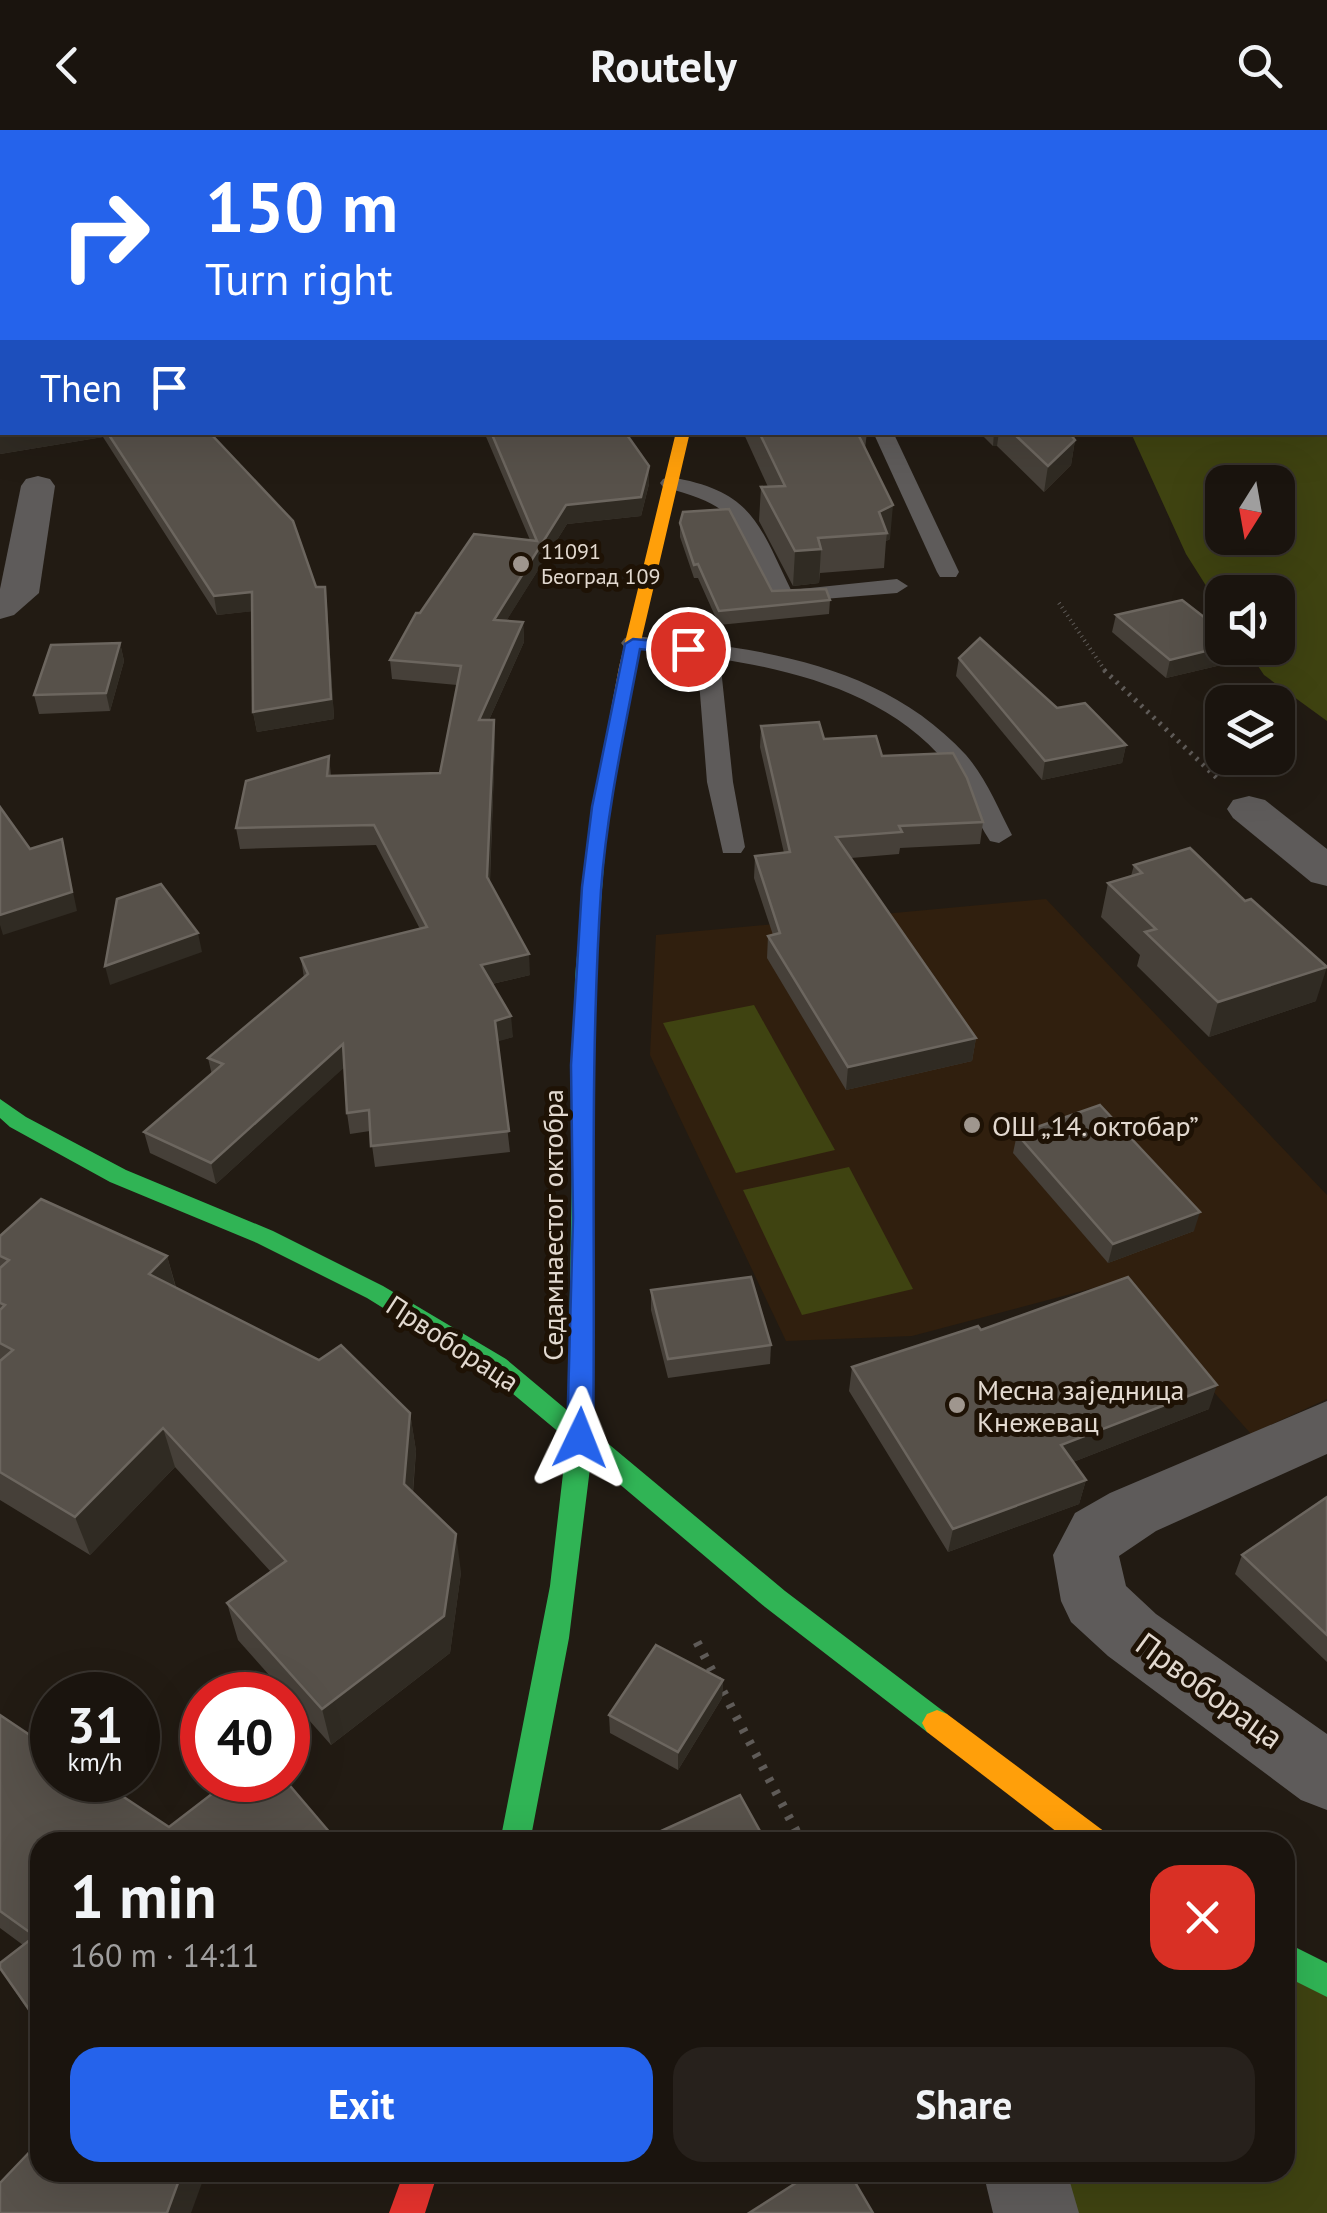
<!DOCTYPE html>
<meta charset="utf-8">
<style>
body{margin:0;font-family:"PT Sans",sans-serif;background:#27211c;color:#f1f3f6;height:100vh;display:flex;flex-direction:column;font-size:38px;white-space:nowrap}
*{box-sizing:border-box;margin:0}
p{font-size:32px;color:#9f9e9e}
.icon{flex:none;width:55px;height:55px;fill:none;stroke:currentColor;stroke-width:2;stroke-linecap:round;stroke-linejoin:round}
.map{position:relative;flex:1;overflow:hidden}
.details{position:absolute;left:30px;top:1702px;width:1265px;height:350px;display:flex;flex-direction:column;background:#1a140e;border-radius:30px;box-shadow:0 10px 40px #0002,0 0 0 2px #38332e}
.details>*{flex:none}
.guide{position:absolute;left:0px;top:0px;width:1328px;height:305px;box-shadow:0 10px 40px #0002,0 0 0 2px #38332e;background:#2563eb;color:#fff;overflow:hidden}
.needle{width:65px;rotate:191deg}
.controls{position:absolute;left:1205px;top:335px;display:grid;gap:20px}
.controls a{display:grid;place-items:center;width:90px;height:90px;border-radius:20px;background:#1a140e;box-shadow:0 10px 40px #0002,0 0 0 2px #38332e;font-size:50px}
.speed{position:absolute;left:30px;top:1542px;display:flex;gap:20px;font-size:50px;font-weight:700;text-align:center}
.speed>*{display:grid;place-content:center;width:130px;height:130px;border-radius:50%;background:#1a140e;box-shadow:0 10px 40px #0002,0 0 0 2px #38332e;line-height:1}
.speed small{font-size:25px;font-weight:400}
.speed .limit{border:15px solid #d22;background:#fff;color:#111}
.pin{position:absolute;display:grid;place-items:center;width:85px;height:85px;color:#fff;margin:-42px;border:5px solid #fff;border-radius:50%;box-shadow:0 2px 10px #0007}
.me{position:absolute;width:110px;margin:-55px;rotate:2deg;stroke-linejoin:round;filter:drop-shadow(0 0 8px #0008)}
.turn{display:flex;align-items:center;gap:35px;height:210px;padding:0 40px;font-size:45px}
.turn .icon{width:130px;height:130px;stroke-width:2.5}
.turn b{display:block;font-size:70px;line-height:85px}
.then{display:flex;align-items:center;height:95px;padding:0 40px;background:#0003;gap:20px;font-size:38px}
.round{display:grid;place-items:center;flex:none;width:105px;height:105px;border-radius:30px;background:#27211c}
.summary{display:flex;align-items:center;justify-content:space-between;height:170px;padding:0 40px}
h1{font-size:60px;font-weight:600;line-height:75px}
.cta{display:flex;gap:20px;margin-top:auto;padding:20px 40px}
.cta a{flex:1;height:115px;border-radius:30px;background:#2563eb;color:#fff;font-size:40px;font-weight:600;line-height:115px;text-align:center}
.cta a+a{background:#27211c;color:#f1f3f6}
header{display:flex;justify-content:space-between;align-items:center;height:130px;padding:0 40px;background:#1a140e;font-size:45px;font-weight:600}
.map>svg:first-child{display:block}
</style>
<header><svg class="icon" aria-label="back" viewBox="0 0 24 24"><path d="M15 5l-7 7 7 7"/></svg>Routely<svg class="icon" aria-label="search" viewBox="0 0 24 24"><circle cx="10" cy="10" r="6"/><path d="M15 15l6 6"/></svg></header>
<div class="map">
<svg width="1327" height="2083" viewBox="0 0 1327 2083">
<rect width="100%" height="100%" fill="#221b13"/>
<path fill="#301f0e" d="M1046 769 1327 1065V1269L1251 1304 1116 1152 912 1206 786 1211 650 925 656 805Z"/>
<g fill="#3f4311" fill-rule="evenodd">
<path d="M1325 38 1327 40V591L1264 545 1246 518H1278V462H1222V481L1186 424 1131 303 1325 302ZM1278 352V408H1222V352Z"/>
<path d="M754 875 835 1020 736 1043 663 893Z"/>
<path d="M849 1037 913 1159 802 1185 743 1060Z"/>
<path d="M1285 1828 1327 1851V2083H1045L1026 2042H1285Z"/>
</g>
<g fill="none" stroke-linecap="round" stroke-linejoin="round">
<path stroke="#5f5b58" stroke-width="4" stroke-dasharray="1 4" stroke-linecap="butt" d="M1059 473 1106 542"/>
<path stroke="#5f5b58" stroke-width="5" stroke-dasharray="2.5 6" stroke-linecap="butt" d="M1104 540 1218 649"/>
<path stroke="#5f5b58" stroke-width="9" stroke-dasharray="4 10" stroke-linecap="butt" d="M697 1512 802 1712"/>
<g fill="#5e5b5a" fill-rule="evenodd">
<path d="M873 302H893L959 442 956 447H940L937 442Z"/>
<path d="M670 347C752 361 758 392 791 460L897 449 908 456 897 463 775 473C732 404 756 380 663 357L660 353 663 349Z"/>
<path d="M633 506C753 517 880 531 966 625 986 648 998 678 1012 705L999 713 990 711C975 689 968 663 953 642 899 569 805 542 720 529L733 652 745 717 741 723H723L707 652 697 526 625 518 621 513 625 508Z"/>
</g>
<g fill="#5e5b5a" fill-rule="evenodd">
<path d="M38 346 50 349 55 356 39 463 14 485 0 489V459L21 356 26 349Z"/>
<path d="M1249 666 1265 670 1327 719V756L1311 752 1233 688 1227 679 1233 670Z"/>
<path d="M1327 1271V1324L1156 1401 1119 1426 1126 1456 1156 1484 1327 1604V1680L1301 1670 1108 1526 1071 1492 1061 1471 1053 1425 1075 1383 1110 1363Z"/>
<path d="M983 2042H1067L1079 2083H993Z"/>
</g>
<g fill="#30b455" fill-rule="evenodd">
<path d="M598 691 607 697 595 847 593 1301 785 1461 947 1584 952 1593 947 1602 937 1606 927 1602 765 1477 591 1330 569 1508 530 1712H500L550 1456 567 1309 488 1243 367 1168 257 1113 110 1052 10 997 0 988V969L26 987 126 1040 273 1101 383 1156 506 1229 568 1281 575 847 589 697Z"/>
<path d="M1285 1812 1327 1833V1867L1285 1846Z"/>
</g>
<g fill="#ff9f0a" fill-rule="evenodd">
<path d="M676 302H690L635 537 607 697 598 703 589 697 619 537Z"/>
<path d="M937 1580 947 1584 1105 1702 1109 1712H1070L927 1602 922 1593 927 1584Z"/>
</g>
<path fill="#e5322d" fill-rule="evenodd" d="M404 2042H438L425 2083H389Z"/>
</g>
<g fill="#464039">
<path d="M0 0 2 2V302H209L316 457H325L327 476 334 589 257 602 253 582 252 481 217 485 103 307 0 324 1 96 0 95V52H2L1 48 0 49Z"/>
<path d="M484 302H625L649 336V354L641 386 567 394 506 491 523 492 524 512 489 590H494L495 610 490 752 530 845 492 854 513 907 497 911 510 1022 375 1037 370 1001 350 1004 347 983 344 937 216 1054 150 1023 144 1002 212 945 208 928 304 848 301 828 420 799 376 715 240 719 236 698 329 626 331 646 440 643 457 555 392 549 390 530 420 483 530 410Z"/>
<path d="M743 302H867L865 319 890 409 886 411 884 438 820 443 819 453 793 456 759 391 761 357H768Z"/>
<path d="M979 302H1069L1075 310 1071 335 1044 362 997 316H993Z"/>
<path d="M680 393 772 461 830 470 829 484 719 495 698 448H694L680 407Z"/>
<path d="M1116 485 1234 532 1166 548 1112 502Z"/>
<path d="M120 513 124 531 110 581 39 584 34 565Z"/>
<path d="M959 528 1126 615 1122 633 1042 650 956 546Z"/>
<path d="M761 596 824 609 882 626 983 692 980 714 900 718 899 724 851 728 976 908 972 931 846 960 767 828 768 806 773 805 754 748 755 726 784 723 760 617Z"/>
<path d="M1134 735 1316 871 1209 907 1137 836 1140 825 1101 787 1108 753 1131 746Z"/>
<path d="M1017 1004 1194 1101 1108 1133 1013 1023Z"/>
<path d="M0 1106 167 1126 176 1157 410 1283 416 1321 413 1363 461 1442 450 1523 331 1615 238 1510 227 1473 271 1442 175 1337 90 1425 0 1370Z"/>
<path d="M651 1160 771 1215 770 1234 668 1248 651 1180Z"/>
<path d="M852 1237 1209 1279 1073 1332 1086 1350 1079 1374 948 1422 849 1261Z"/>
<path d="M1327 1367V1532L1235 1444 1242 1425Z"/>
<path d="M723 1550 722 1568 678 1640 610 1603 609 1585Z"/>
<path d="M0 1585 169 1697 331 1704 40 1712V1899L0 1838 23 1815 0 1798Z"/>
</g>
<g fill="#302b23">
<path d="M808 0H852L851 2H791Z"/>
<path d="M18 302H102L103 307 0 324V305Z"/>
<path d="M994 302H999L997 316H993Z"/>
<path d="M1075 310 1071 335 1044 362 1048 336Z"/>
<path d="M649 336V354L641 386 567 394 495 509 494 490 566 375Z"/>
<path d="M893 375 890 409 886 411 887 403 879 382Z"/>
<path d="M821 419 819 453 793 456 795 421Z"/>
<path d="M325 457 327 476 334 589 257 602 253 582Z"/>
<path d="M252 462 255 481 217 485 214 466Z"/>
<path d="M523 492 524 512 480 610 479 590Z"/>
<path d="M120 513 124 531 110 581 106 563Z"/>
<path d="M1222 517 1237 518 1234 532 1166 548 1170 530Z"/>
<path d="M494 590 495 610 489 768 487 747Z"/>
<path d="M1126 615 1122 633 1042 650 1045 631Z"/>
<path d="M62 709 77 781 3 805 0 795V785Z"/>
<path d="M198 803 202 822 110 855 105 836Z"/>
<path d="M529 824 530 845 483 856 481 835Z"/>
<path d="M1327 837 1316 871 1209 907 1218 872Z"/>
<path d="M511 886 513 907 496 912 495 891Z"/>
<path d="M976 908 972 931 846 960 848 937Z"/>
<path d="M343 914 347 935 216 1054 211 1033Z"/>
<path d="M1200 1082 1194 1101 1108 1133 1113 1114Z"/>
<path d="M167 1126 178 1166 149 1144Z"/>
<path d="M1217 1255 1209 1279 1055 1339 1061 1315Z"/>
<path d="M410 1283 416 1321 410 1393 404 1354Z"/>
<path d="M163 1298 175 1337 90 1425 75 1387Z"/>
<path d="M1086 1350 1079 1374 948 1422 953 1399Z"/>
<path d="M456 1404 461 1442 450 1523 331 1615 322 1579Z"/>
<path d="M723 1550 722 1568 678 1640V1622Z"/>
<path d="M331 1704 333 1712H320Z"/>
<path d="M182 2042H206L191 2083H167Z"/>
</g>
<g fill="#57514a" stroke="#6c665f" stroke-width="2.5">
<path d="M0 0H119L155 2H2V302H18L0 305V158L2 138 0 137V102L2 83 0 82V52H2L0 40Z"/>
<path d="M238 0H474L472 2H239Z"/>
<path d="M483 0H808L791 2H483Z"/>
<path d="M851 0H967L971 2H850Z"/>
<path d="M107 302H209L293 391 316 457H325L331 569 253 582 252 462 214 466Z"/>
<path d="M491 302H625L649 336 641 367 566 375 494 490 523 492 479 590H494L487 747 529 824 481 835 511 886 495 891 509 1001 371 1016 369 980 347 983 343 914 211 1033 144 1002 223 934 208 928 308 844 301 828 427 797 374 695 236 698 246 651 329 626 327 646 440 643 461 536 390 530 416 483H420L474 404 537 411Z"/>
<path d="M759 302H857L893 375 879 382 887 403 818 408 821 419 795 421 761 357 785 356Z"/>
<path d="M1012 302H1069L1075 310 1048 336Z"/>
<path d="M729 379 772 461 826 459 830 470 719 481 698 434 694 435 680 393 683 382Z"/>
<path d="M1182 470 1222 501V517L1170 530 1116 485Z"/>
<path d="M980 508 1057 578 1085 573 1126 615 1045 631 959 528Z"/>
<path d="M120 513 106 563 34 565 51 515Z"/>
<path d="M819 592 824 609 876 606 882 626 953 623 967 648 983 692 899 696 902 702 836 707 976 908 848 937 768 806 780 803 755 726 790 722 761 596Z"/>
<path d="M0 677 30 719 62 709 72 762 0 785Z"/>
<path d="M1190 718 1245 771 1251 769 1327 837 1218 872 1145 802 1156 799 1108 753 1142 743 1134 735Z"/>
<path d="M161 754 198 803 105 836 117 769Z"/>
<path d="M1100 975 1200 1082 1113 1114 1017 1004Z"/>
<path d="M41 1069 167 1126 149 1144 319 1230 341 1215 410 1283 404 1354 456 1404 444 1486 322 1579 227 1473 286 1431 163 1298 75 1387 0 1342V1231L13 1220 0 1213V1180L5 1175 0 1173V1138L9 1130 0 1126V1106Z"/>
<path d="M751 1147 771 1215 668 1229 651 1160Z"/>
<path d="M1128 1147 1217 1255 1061 1315 1086 1350 953 1399 852 1237 978 1196 981 1200Z"/>
<path d="M1327 1367V1505L1242 1425Z"/>
<path d="M656 1515 723 1550 678 1622 609 1585Z"/>
<path d="M0 1585 52 1620V1650H98L169 1697 230 1650H285L331 1704 320 1712H40V1895L0 1838V1833L35 1806 0 1781Z"/>
<path d="M740 1665 766 1712H637Z"/>
<path d="M40 2011V2042H182L167 2083H0V2053Z"/>
<path d="M813 2042H849L873 2083H749Z"/>
</g>
<path fill="#2563eb" stroke="#184099" stroke-width="2.5" d="M633 509 688 514 696 519 688 524 640 519C625 599 607 678 601 760 589 942 596 1125 593 1308L589 1315 580 1318 571 1315 567 1308 573 1088 571 935 582 757 592 677 625 514Z"/>
<g fill="#9f968e" stroke="#1e1205" stroke-width="4">
<circle cx="521" cy="434" r="10"/>
<circle cx="972" cy="995" r="10"/>
<circle cx="957" cy="1275" r="10"/>
</g>
<g text-anchor="middle" dominant-baseline="central" stroke-width="10" stroke-linejoin="round" paint-order="stroke">
<g font-size="22" fill="#e2d9d0" stroke="#1e1205" text-anchor="start">
<text x="541" y="421">11091<tspan x="541" dy="25">Београд 109</tspan></text>
</g>
<g font-size="28" fill="#e2d9d0" stroke="#1e1205" text-anchor="start">
<text x="992" y="995">ОШ „14. октобар”</text>
<text x="977" y="1259">Месна заједница<tspan x="977" dy="32">Кнежевац</tspan></text>
</g>
<g font-size="28" fill="#e2d9d0" stroke="#1e1205">
<text transform="translate(552 1095) rotate(-90)">Седамнаестог октобра</text>
<text transform="translate(453 1213) rotate(33)">Првобораца</text>
</g>
<g font-size="32" fill="#e2d9d0" stroke="#1e1205">
<text transform="translate(1210 1560) rotate(36)">Првобораца</text>
</g>
</g>
</svg>
<div class="controls">
<a><svg class="needle" viewBox="-14 -14 28 28"><path d="M0-13l5 13h-10z" fill="#e53935"/><path d="M0 13l5-13h-10z" fill="#9f9e9e"/></svg></a>
<a><svg class="icon" aria-label="sound" viewBox="0 0 24 24"><path d="M4 9h4l5-4v14l-5-4H4zM17 9q2 3 0 6"/></svg></a>
<a><svg class="icon" aria-label="layers" viewBox="0 0 24 24"><path d="M12 4l9 5-9 5-9-5zM3 14l9 5 9-5"/></svg></a>
</div>
<div class="speed"><div>31<small>km/h</small></div><div class="limit">40</div></div>
<div class="pin" style="left:688px;top:519px;background:#d93025"><svg class="icon" aria-label="arrive" viewBox="0 0 24 24"><path d="M6 21V4h12l-3 4 3 4H6"/></svg></div>
<svg class="me" style="left:580px;top:1308px" viewBox="-20 -20 40 40"><path d="M0-17L14 15 0 8-14 15z" fill="#2563eb" stroke="#fff" stroke-width="4"/></svg>
<div class="guide">
<div class="turn"><svg class="icon" aria-label="right" viewBox="0 0 24 24"><path d="M7 20v-9h11M14 6l5 5-5 5"/></svg><div><b>150 m</b>Turn right</div></div>
<div class="then">Then<svg class="icon" aria-label="arrive" viewBox="0 0 24 24"><path d="M6 21V4h12l-3 4 3 4H6"/></svg></div>
</div>
<section class="details">
<div class="summary"><div><h1>1 min</h1><p>160 m · 14:11</p></div><a class="round" style="background:#d93025;color:#fff"><svg class="icon" aria-label="close" viewBox="0 0 24 24"><path d="M6 6l12 12M18 6L6 18"/></svg></a></div>
<div class="cta"><a>Exit</a><a>Share</a></div>
</section>
</div>
